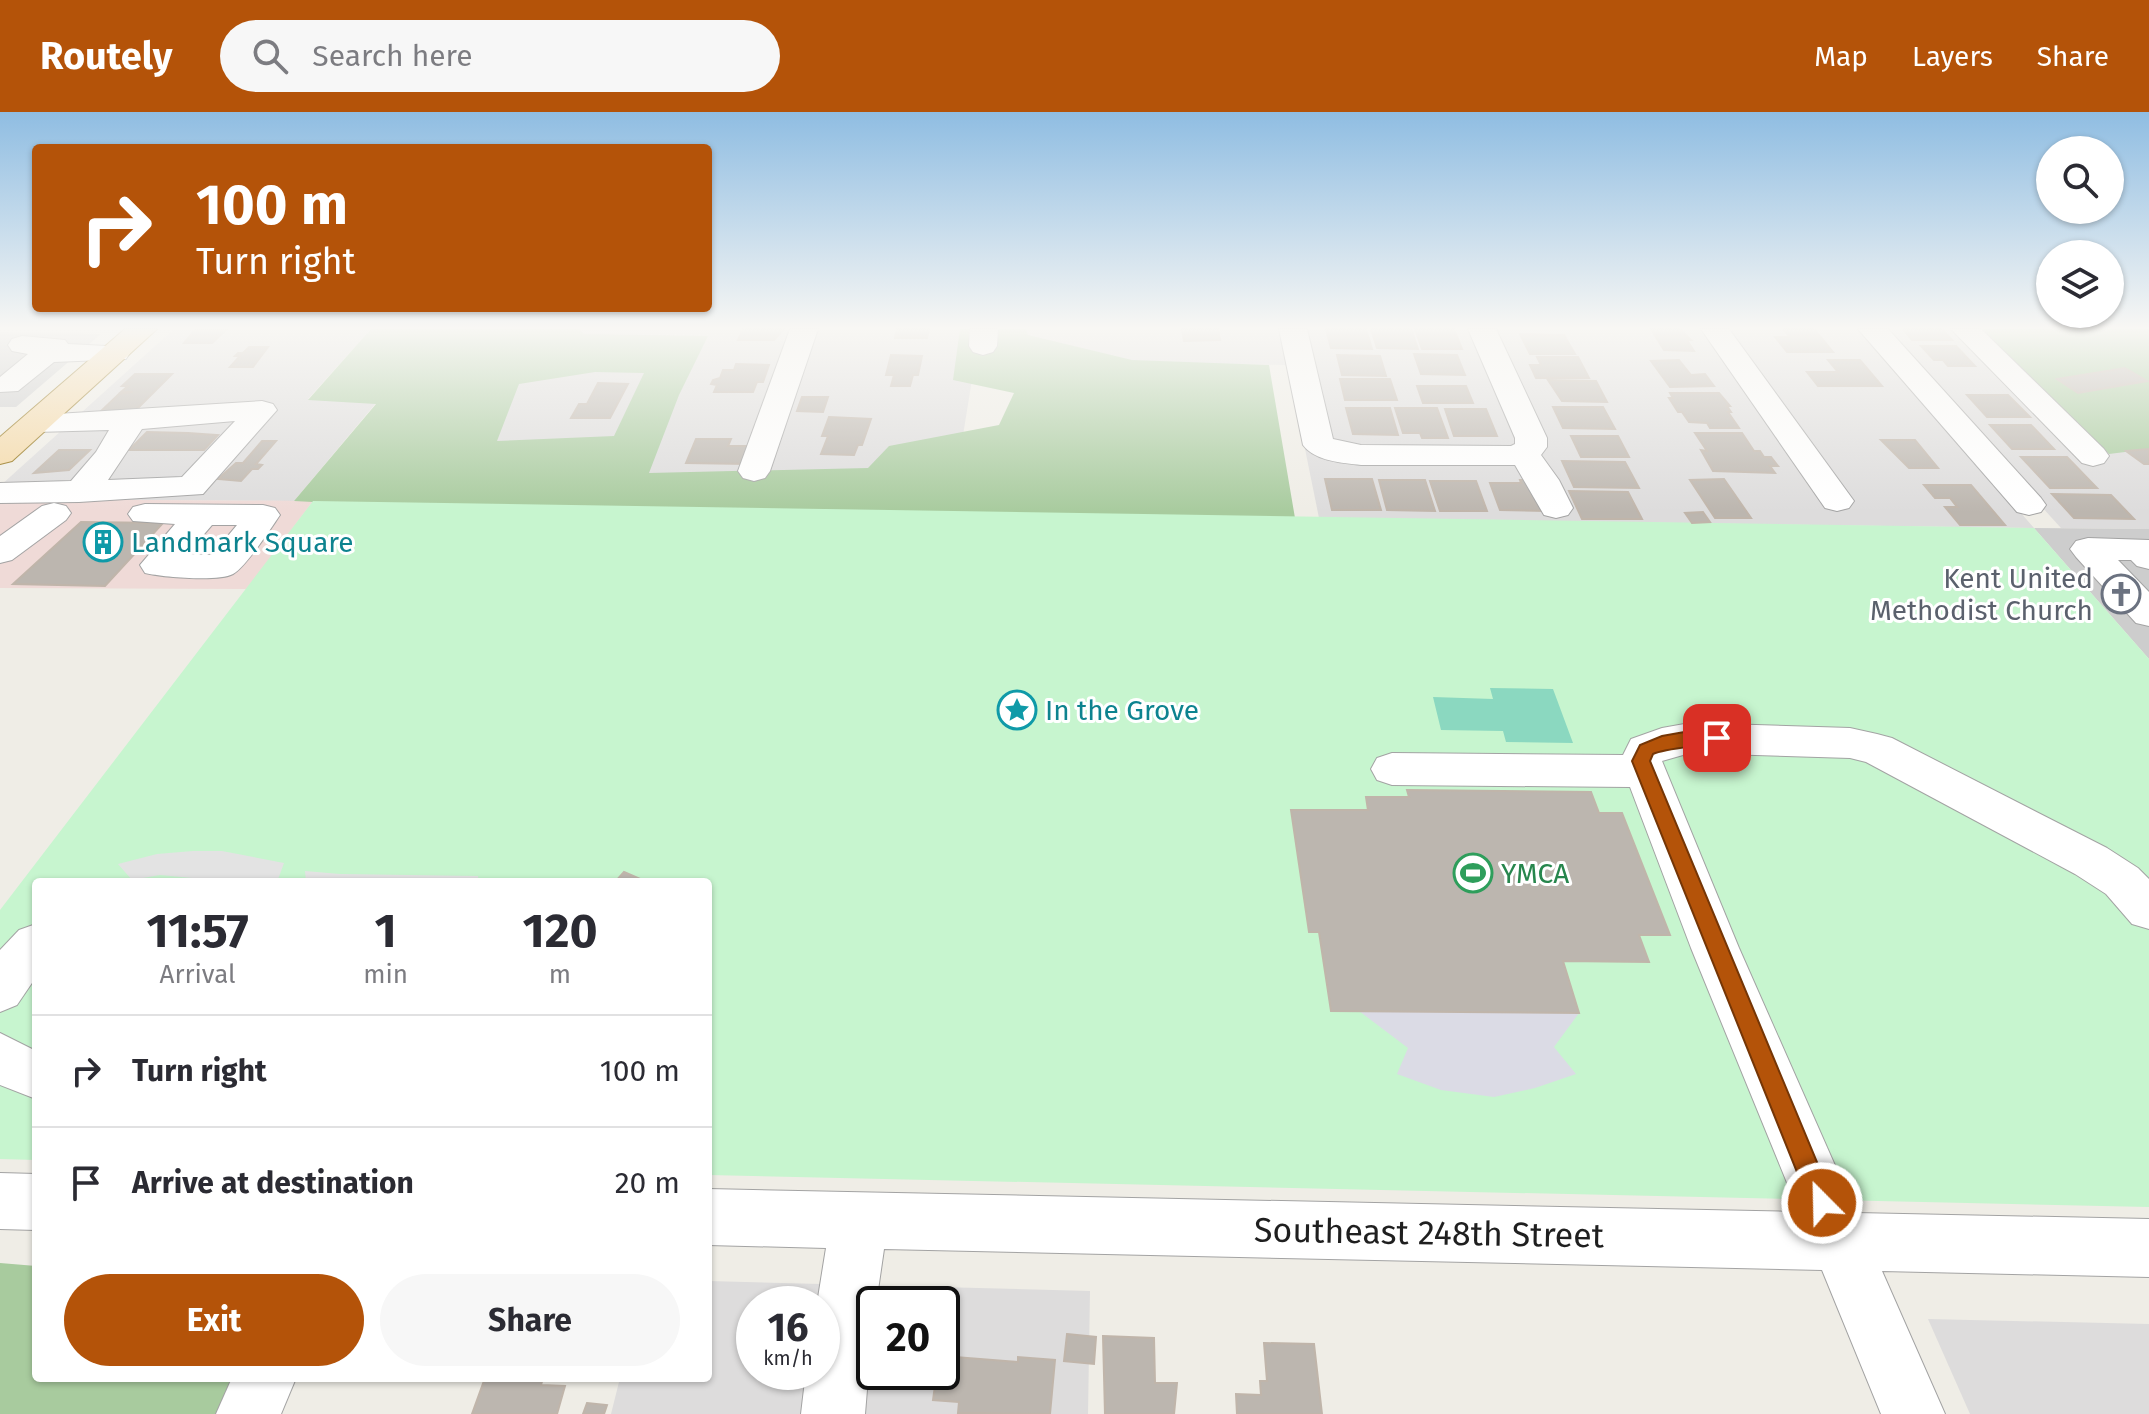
<!DOCTYPE html>
<style>
body{margin:0;font-family:"Fira Sans",sans-serif;background:#f7f7f7;color:#2b2b33;height:100vh;display:flex;flex-direction:column;font-size:30px;white-space:nowrap}
*{box-sizing:border-box;margin:0}
p{font-size:26px;color:#7c7c81}
.icon{flex:none;width:44px;height:44px;fill:none;stroke:currentColor;stroke-width:2;stroke-linecap:round;stroke-linejoin:round}
.map{position:relative;flex:1;overflow:hidden}
.drawer{position:absolute;left:32px;top:766px;width:680px;height:504px;display:flex;flex-direction:column;background:#fff;border-radius:8px;box-shadow:0 2px 6px #0004}
.drawer>*{flex:none}
.hud{position:absolute;left:32px;top:32px;width:680px;height:168px;border-radius:8px;box-shadow:0 2px 6px #0004;background:#b45309;color:#fff;overflow:hidden}
.controls{position:absolute;left:2036px;top:24px;display:grid;gap:16px}
.controls a{display:grid;place-items:center;width:88px;height:88px;border-radius:50%;background:#fff;box-shadow:0 2px 6px #0004;font-size:40px}
.speed{position:absolute;left:736px;top:1174px;display:flex;gap:16px;font-size:40px;font-weight:700;text-align:center}
.speed>*{display:grid;place-content:center;width:104px;height:104px;border-radius:50%;background:#fff;box-shadow:0 2px 6px #0004;line-height:1}
.speed small{font-size:20px;font-weight:400}
.speed .limit{border:4px solid #111;border-radius:12px;background:#fff;color:#111}
.pin{position:absolute;display:grid;place-items:center;width:68px;height:68px;color:#fff;margin:-34px;border-radius:16px;box-shadow:0 4px 12px #0006}
.me{position:absolute;width:88px;margin:-44px;rotate:337deg;stroke-linejoin:round;filter:drop-shadow(0 0 6px #0008)}
.turn{display:flex;align-items:center;gap:28px;height:168px;padding:0 32px;font-size:36px}
.turn .icon{width:104px;height:104px;stroke-width:2.5}
.turn b{display:block;font-size:56px;line-height:68px}
.eta{display:flex;justify-content:space-evenly;align-items:center;height:136px;text-align:center}
.eta b{font-size:48px;font-weight:700;line-height:56px}
.button{display:flex;gap:16px;margin-top:auto;padding:16px 32px}
.button a{flex:1;height:92px;border-radius:48px;background:#b45309;color:#fff;font-size:32px;font-weight:700;line-height:92px;text-align:center}
.button a+a{background:#f7f7f7;color:#2b2b33}
ul{padding:0;list-style:none}
li{display:flex;align-items:center;gap:24px;height:112px;padding:0 32px;border-top:2px solid #e1e1e2}
li div{flex:1}
li b{display:block;font-size:30px}
li em{font-style:normal}
header{display:flex;align-items:center;gap:48px;box-sizing:border-box;height:112px;padding:0 40px;background:#b45309;color:#fff}
header strong{font-size:38px}
nav{display:flex;gap:44px;margin-inline-start:auto;font-size:28px}
.search{width:560px;height:72px;background:#f7f7f7;display:flex;align-items:center;gap:20px;box-sizing:border-box;padding:0 28px;border-radius:44px;color:#7c7c81;font-size:30px}
.map>svg:first-child{display:block}
</style>
<header>
<strong>Routely</strong>
<div class="search"><svg class="icon" aria-label="search" viewBox="0 0 24 24"><circle cx="10" cy="10" r="6"/><path d="M15 15l6 6"/></svg>Search here</div>
<nav><a>Map</a><a>Layers</a><a>Share</a></nav>
</header>
<div class="map">
<svg width="2149" height="1302" viewBox="0 0 2149 1302">
<rect width="100%" height="100%" fill="#efede6"/>
<g fill="#dddcdc" fill-rule="evenodd">
<path d="M174 217H371L308 287 376 291 294 389 0 387V374Z"/>
<path d="M483 217H1860L2034 416 1319 406 1288 253 975 249 954 379 362 371Z"/>
<path d="M1880 217H2142L2149 223V417L2061 416Z"/>
<path d="M708 1169 1090 1179 1088 1302H611L620 1266H708ZM754 1192H822V1260H754ZM874 1192H942V1260H874Z"/>
<path d="M1928 1207 2149 1212V1302H1970Z"/>
</g>
<path fill="#efdad7" d="M0 387 313 389 247 477 0 476Z"/>
<g fill="#cdcdcd">
<path d="M0 220 101 222 16 295H0Z"/>
<path d="M2034 416 2149 417V547Z"/>
</g>
<g fill="#a8cb9e" fill-rule="evenodd">
<path d="M371 217H579L584 222 708 224 679 283 649 361 868 356 889 334 999 313 1014 281 953 268 960 217H1026L1028 223 1132 248 1269 253 1295 406 1320 437 247 477 313 390 294 389 376 292 308 288ZM595 260 644 261 614 324 497 329 519 272Z"/>
<path d="M1979 217H2149V337L2109 342Z"/>
<path d="M0 1151 36 1154V1266H239L222 1302H0Z"/>
</g>
<path fill="#c7f5cf" d="M313 389 2034 416 2149 547V1095L708 1063V770H36V1048L0 1047V798Z"/>
<path fill="#8bd8c0" d="M1490 576 1553 577 1573 631 1506 630 1503 619 1441 618 1433 585 1493 587Z"/>
<g fill="#e3e3e3">
<path d="M193 739H222L284 751 277 770H234L160 763 132 768 118 752 157 742Z"/>
<path d="M305 759 340 762 478 764 479 770H306Z"/>
</g>
<path fill="#dbdbe5" d="M1359 899 1579 901 1554 935 1576 962 1535 976 1494 985 1441 978 1397 962 1408 936Z"/>
<g fill="#bcb6af" stroke="#c0b5aa" stroke-width="2">
<path d="M743 217H784L774 228H738Z"/>
<path d="M897 217H929L927 226H895Z"/>
<path d="M1182 217H1218L1220 228 1184 229Z"/>
<path d="M1326 217H1366L1372 237 1331 236Z"/>
<path d="M1371 217H1411L1418 237 1377 236Z"/>
<path d="M1415 217H1454L1462 237H1422Z"/>
<path d="M1651 217H1680L1691 228H1687L1694 239 1664 238Z"/>
<path d="M1783 217H1814L1833 240H1787L1775 225H1790Z"/>
<path d="M1903 217H1942L1952 228H1912Z"/>
<path d="M195 218H226L212 231H184Z"/>
<path d="M1520 222 1564 223 1575 242H1530Z"/>
<path d="M1921 234H1956L1975 254H1948L1943 248H1934Z"/>
<path d="M249 235H268L253 255H230L240 244H235L238 241H243Z"/>
<path d="M1414 242 1457 243 1465 263 1421 262Z"/>
<path d="M891 243 922 244 918 263H913L910 274H891L894 263H886Z"/>
<path d="M1337 243 1380 244 1386 264 1342 263Z"/>
<path d="M1537 245H1578L1589 266H1536L1530 253H1541Z"/>
<path d="M1679 248 1691 263 1705 262 1714 274 1670 275 1651 249Z"/>
<path d="M1828 248H1860L1882 274H1818L1807 260H1838Z"/>
<path d="M736 252 769 253 763 270H757L753 280H714L717 273 711 272 713 268 720 266 723 258H734Z"/>
<path d="M2125 256 2147 269 2078 281 2057 267Z"/>
<path d="M135 262H172L133 301 100 300 119 282 133 280H121L128 274H122Z"/>
<path d="M1340 267H1390L1397 288H1345Z"/>
<path d="M1548 268 1596 269 1607 290 1562 289Z"/>
<path d="M598 271 628 272 610 306H571L579 292H587Z"/>
<path d="M1417 274H1466L1473 291H1423Z"/>
<path d="M1670 281H1719L1730 294H1727L1731 300H1728L1739 316H1710L1707 311 1689 310 1682 300H1678L1669 286H1673Z"/>
<path d="M1967 283H2008L2030 305H1987Z"/>
<path d="M802 285H828L823 300 797 299Z"/>
<path d="M1553 295H1603L1615 317 1563 316Z"/>
<path d="M1346 296H1390L1398 323 1353 322Z"/>
<path d="M1395 296H1437L1448 326H1422L1420 321H1403Z"/>
<path d="M1445 297H1486L1497 324H1454Z"/>
<path d="M829 305 871 307 862 333H858L854 343 821 342 828 324H822Z"/>
<path d="M1990 313H2031L2054 337H2012Z"/>
<path d="M147 320 188 321 218 323 204 338H129Z"/>
<path d="M1695 321H1742L1754 339H1760L1764 345H1771L1778 354H1770L1775 361 1713 359 1701 338 1707 339Z"/>
<path d="M1571 324H1618L1629 345H1581Z"/>
<path d="M696 327H731L728 334H755L748 352 686 351Z"/>
<path d="M1881 328H1915L1938 356H1909Z"/>
<path d="M262 329H276L256 352 262 353 258 357H252L241 369 218 367 236 351H243Z"/>
<path d="M2149 337V352H2144L2126 339Z"/>
<path d="M59 338H90L69 358 34 361Z"/>
<path d="M2021 345H2067L2097 376H2050Z"/>
<path d="M1562 349 1625 350 1639 376 1574 375Z"/>
<path d="M1325 367H1372L1381 398H1332Z"/>
<path d="M1724 367 1751 406H1715L1690 368Z"/>
<path d="M1379 368H1425L1435 399 1387 398Z"/>
<path d="M1520 368H1533L1546 399 1500 398 1490 371H1521Z"/>
<path d="M1430 369H1476L1487 399H1440Z"/>
<path d="M1924 373H1971L2005 413H1960L1945 395H1957L1950 386H1935Z"/>
<path d="M1569 379 1628 380 1642 407H1582Z"/>
<path d="M2052 382 2111 383 2134 407 2074 406Z"/>
<path d="M1703 400 1710 410 1692 411 1685 401Z"/>
<path d="M81 410 163 411 105 474 13 472Z"/>
<path d="M1407 678 1591 680 1599 701H1622L1670 823H1639L1649 850 1563 849 1579 901 1331 899 1319 820H1309L1291 698H1368L1366 685H1409Z"/>
<path d="M624 760 647 770H615Z"/>
<path d="M1067 1222 1096 1225 1094 1252 1064 1249Z"/>
<path d="M1103 1224 1154 1226 1155 1271H1177L1174 1302H1105Z"/>
<path d="M1264 1231 1314 1232 1322 1302H1237L1236 1282 1261 1283 1260 1269H1267Z"/>
<path d="M942 1244 1018 1250V1245L1055 1248 1050 1302 958 1301 959 1290 933 1288 937 1260H942Z"/>
<path d="M485 1266H543L541 1273 565 1274 557 1302H472Z"/>
<path d="M587 1291 607 1293 604 1302H583Z"/>
</g>
<g fill="none" stroke-linecap="round" stroke-linejoin="round">
<g stroke="#a3a3a3" stroke-width="2">
<g id="minor">
<path d="M790 217H818L770 359 765 366 754 369 743 366 738 359Z"/>
<path d="M970 217H998L997 234 993 240 983 243 973 240 969 234Z"/>
<path d="M1279 217H1307L1333 327 1361 333 1511 334 1515 332V326L1468 217H1496L1547 326V335L1541 343 1559 368 1573 396 1568 403 1556 406 1544 403 1515 353H1361C1343 351 1314 349 1303 333Z"/>
<path d="M1701 217H1729L1854 389 1849 396 1837 399 1825 396Z"/>
<path d="M1858 217H1888L2041 386 2046 393 2041 400 2029 403 2017 400Z"/>
<path d="M1951 217H1981L2104 337 2109 344 2104 351 2093 354 2082 351Z"/>
<path d="M22 224 65 228 68 232 126 235 130 241 126 247 54 250 18 279 0 280V265L28 242 12 239 8 233 12 227Z"/>
<path d="M262 289 273 292 277 298 203 382 79 390 0 391V371L71 369 96 340 109 318 36 320 25 318 21 311 25 304ZM235 309 182 365 108 368 142 317Z"/>
<path d="M54 391 66 394 71 401 66 408 12 448 0 451V424L42 394Z"/>
<path d="M145 392 263 393 275 396 280 403C271 416 246 455 233 462 218 470 162 465 145 461L140 453 175 412 133 409 128 402 133 395ZM212 413H237L212 443 187 442Z"/>
<path d="M2088 426 2149 428V457L2137 454 2131 448H2118L2149 480V514L2136 511 2076 445 2070 437 2076 429Z"/>
<path d="M1690 611 1850 616 1877 622 1892 626 2107 736 2138 756 2149 767V817L2132 812 2106 782 2075 762 1866 650 1850 646 1690 641 1662 649 1739 836 1856 1101 2149 1107V1165L1882 1159 1945 1302H1881L1822 1158 884 1137 876 1192H874L865 1302H801L806 1260H822V1192H817L826 1136 708 1133V1077L1799 1100 1691 836 1630 675 1392 673 1377 668 1371 657 1377 646 1392 641 1623 643 1631 627 1662 616Z"/>
<path d="M36 812V865L17 893 0 900V838L19 818Z"/>
<path d="M0 921 36 939V987L0 973Z"/>
<path d="M0 1061 36 1062V1118L0 1117Z"/>
<path d="M232 1266H296L281 1302H216Z"/>
</g>
</g>
<g stroke="#8f6e0c" stroke-width="2">
<path id="major" d="M125 217H157L12 349 0 352V325Z"/>
</g>
<use href="#minor" fill="#fff" fill-rule="evenodd"/>
<use href="#major" fill="#f5d9a6" fill-rule="evenodd"/>
</g>
<linearGradient id="sky" x2="0" y2="1"><stop stop-color="#8fbde2"/><stop offset="0.54" stop-color="#f8f7f4"/><stop offset="1" stop-color="#f8f7f4" stop-opacity="0"/></linearGradient>
<rect width="2149" height="400" fill="url(#sky)"/>
<path fill="#b45309" stroke="#753606" stroke-width="2" d="M1690 619 1717 620 1726 626C1719 635 1671 634 1653 642L1650 649 1834 1091 1830 1100 1822 1103 1813 1100 1632 649 1640 633 1662 624Z"/>
<defs>
<g id="building-ring" transform="scale(2)"><circle r="9.5" fill="#fff" stroke="#0f9aa8" stroke-width="1.5"/><path d="M-4-6H4V6H1V3H-1V6H-4ZM-2.5-4.3h1.7v1.8h-1.7ZM.8-4.3h1.7v1.8H.8ZM-2.5-1h1.7V.8h-1.7ZM.8-1h1.7V.8H.8Z" fill="#0f9aa8"/></g>
<g id="church-ring" transform="scale(2)"><circle r="9.5" fill="#fff" stroke="#6b7280" stroke-width="1.5"/><path d="M-1.2-6h2.4v3.5h3.3v2.4h-3.3V6h-2.4V-.1h-3.3v-2.4h3.3Z" fill="#6b7280"/></g>
<g id="sight-ring" transform="scale(2)"><circle r="9.5" fill="#fff" stroke="#0f9aa8" stroke-width="1.5"/><path d="M0-6L1.8-2.2L6-1.7L2.9 1.2L3.7 5.4L0 3.3L-3.7 5.4L-2.9 1.2L-6-1.7L-1.8-2.2Z" fill="#0f9aa8"/></g>
<g id="stadium-ring" transform="scale(2)"><circle r="9.5" fill="#fff" stroke="#2e9e5b" stroke-width="1.5"/><path d="M0-5a6.5 5 0 1 0 0 10a6.5 5 0 1 0 0-10ZM-3.5-1.8h7v3.6h-7Z" fill="#2e9e5b"/></g>
</defs>
<g fill-rule="evenodd">
<use href="#building-ring" x="103" y="430"/>
<use href="#church-ring" x="2121" y="482"/>
<use href="#sight-ring" x="1017" y="598"/>
<use href="#stadium-ring" x="1473" y="761"/>
</g>
<g text-anchor="middle" dominant-baseline="central" stroke-width="6" stroke-linejoin="round" paint-order="stroke">
<g font-size="28" fill="#0d838f" stroke="#fff" text-anchor="start">
<text x="131" y="430">Landmark Square</text>
<text x="1045" y="598">In the Grove</text>
</g>
<g font-size="28" fill="#5b616d" stroke="#fff" text-anchor="end">
<text x="2093" y="466">Kent United<tspan x="2093" dy="32">Methodist Church</tspan></text>
</g>
<g font-size="28" fill="#27864d" stroke="#fff" text-anchor="start">
<text x="1501" y="761">YMCA</text>
</g>
<g font-size="34" fill="#1f1f1f" stroke="#fff">
<text transform="translate(1429 1121) rotate(1)">Southeast 248th Street</text>
</g>
</g>
</svg>
<div class="controls">
<a><svg class="icon" aria-label="search" viewBox="0 0 24 24"><circle cx="10" cy="10" r="6"/><path d="M15 15l6 6"/></svg></a>
<a><svg class="icon" aria-label="layers" viewBox="0 0 24 24"><path d="M12 4l9 5-9 5-9-5zM3 14l9 5 9-5"/></svg></a>
</div>
<div class="speed"><div>16<small>km/h</small></div><div class="limit">20</div></div>
<div class="pin" style="left:1717px;top:626px;background:#d93025"><svg class="icon" aria-label="arrive" viewBox="0 0 24 24"><path d="M6 21V4h12l-3 4 3 4H6"/></svg></div>
<svg class="me" style="left:1822px;top:1091px" viewBox="-20 -20 40 40"><circle r="17" fill="#b45309" stroke="#fff" stroke-width="3"/><path d="M0-11L8 9 0 5-8 9z" fill="#fff"/></svg>
<div class="hud">
<div class="turn"><svg class="icon" aria-label="right" viewBox="0 0 24 24"><path d="M7 20v-9h11M14 6l5 5-5 5"/></svg><div><b>100 m</b>Turn right</div></div>
</div>
<section class="drawer">
<div class="eta">
<div><b>11:57</b><p>Arrival</p></div>
<div><b>1</b><p>min</p></div>
<div><b>120</b><p>m</p></div>
</div>
<ul>
<li><svg class="icon" aria-label="right" viewBox="0 0 24 24"><path d="M7 20v-9h11M14 6l5 5-5 5"/></svg><div><b>Turn right</b></div><em>100 m</em></li>
<li><svg class="icon" aria-label="arrive" viewBox="0 0 24 24"><path d="M6 21V4h12l-3 4 3 4H6"/></svg><div><b>Arrive at destination</b></div><em>20 m</em></li>
</ul>
<div class="button"><a>Exit</a><a>Share</a></div>
</section>
</div>
